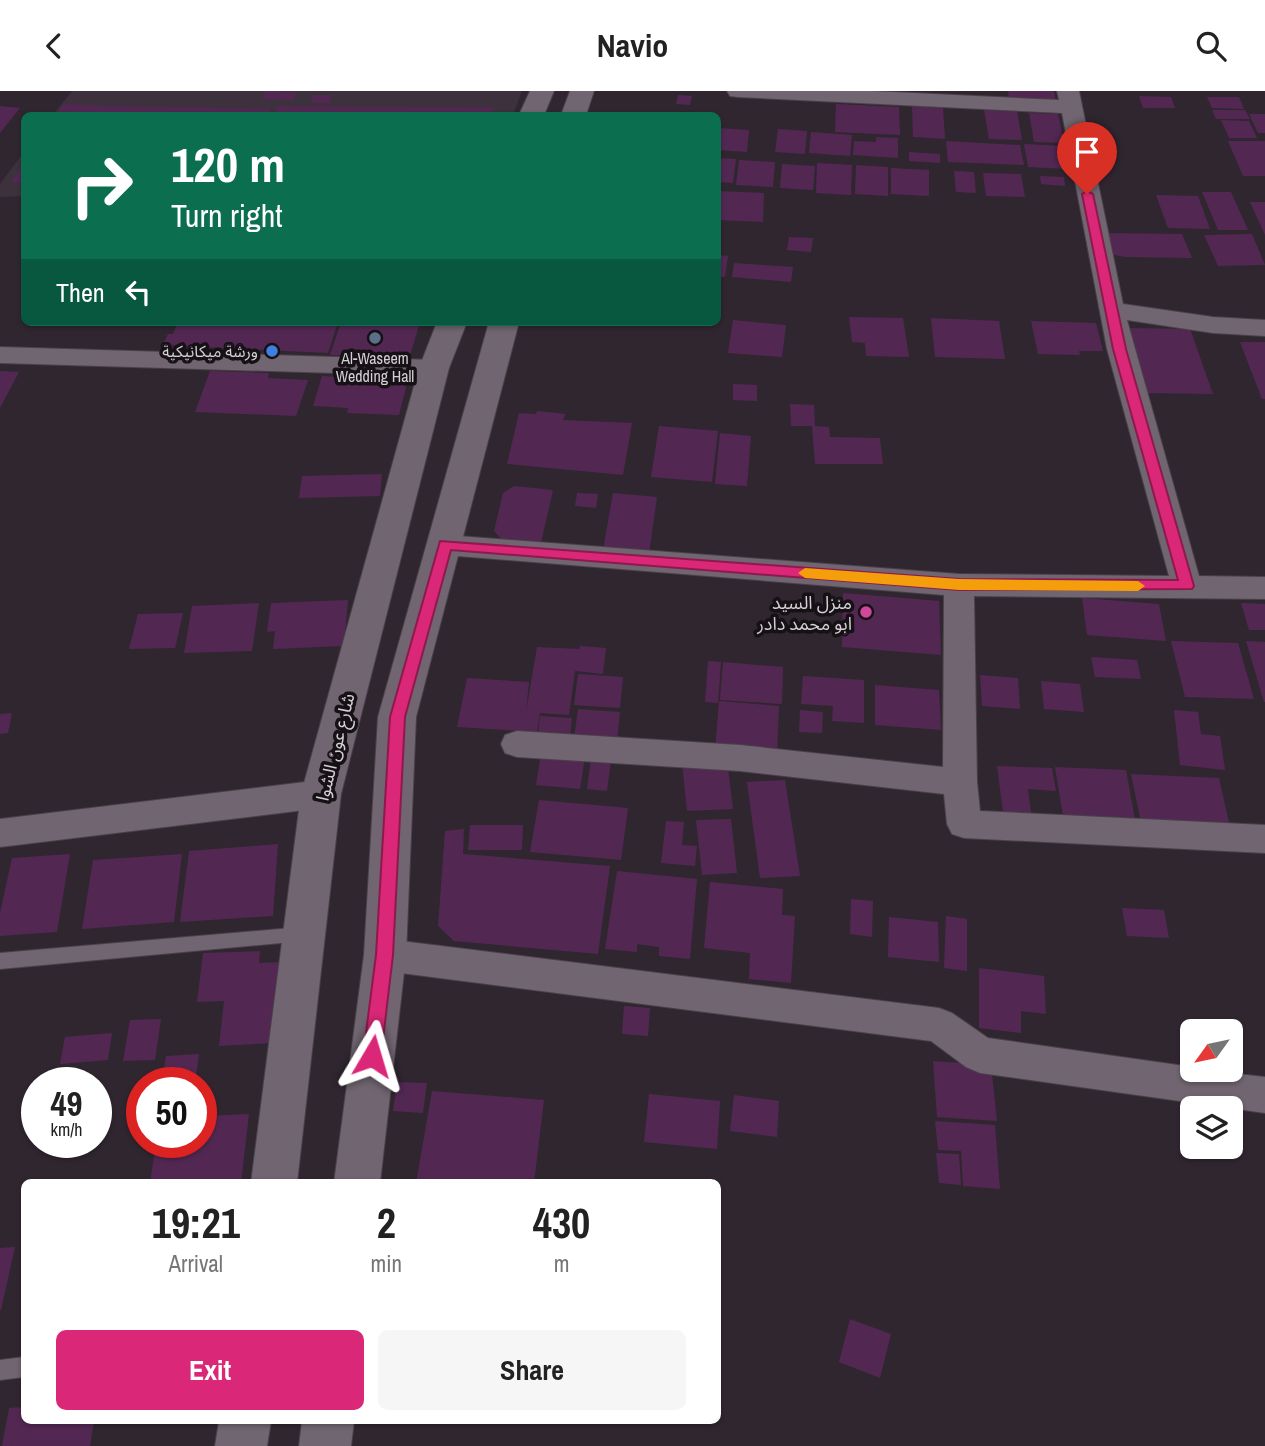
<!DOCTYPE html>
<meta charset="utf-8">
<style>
body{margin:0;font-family:"Archivo Narrow","Noto Sans Arabic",sans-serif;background:#f6f6f6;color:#222;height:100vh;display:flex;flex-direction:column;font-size:26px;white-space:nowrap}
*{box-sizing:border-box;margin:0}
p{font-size:23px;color:#767676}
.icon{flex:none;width:38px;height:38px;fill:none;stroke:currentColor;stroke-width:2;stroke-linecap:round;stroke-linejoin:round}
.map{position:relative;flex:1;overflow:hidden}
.side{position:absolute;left:21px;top:1088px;width:700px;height:245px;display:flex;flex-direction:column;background:#fff;border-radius:10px;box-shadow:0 2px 5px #0004}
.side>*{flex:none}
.top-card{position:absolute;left:21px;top:21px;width:700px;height:214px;border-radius:10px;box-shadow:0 2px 5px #0004;background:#0b6e4f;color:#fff;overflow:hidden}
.needle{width:46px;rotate:237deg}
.tools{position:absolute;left:1180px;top:928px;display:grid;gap:14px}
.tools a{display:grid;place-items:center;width:63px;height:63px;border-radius:10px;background:#fff;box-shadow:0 2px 5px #0004;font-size:35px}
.speed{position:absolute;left:21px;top:976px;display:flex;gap:14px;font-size:35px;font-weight:700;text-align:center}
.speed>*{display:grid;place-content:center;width:91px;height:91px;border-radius:50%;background:#fff;box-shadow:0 2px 5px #0004;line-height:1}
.speed small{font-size:18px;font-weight:400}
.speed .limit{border:10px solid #d22;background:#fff;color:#111}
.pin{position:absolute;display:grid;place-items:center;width:60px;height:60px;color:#fff;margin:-72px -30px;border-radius:50% 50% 50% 0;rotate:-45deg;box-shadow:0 0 7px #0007}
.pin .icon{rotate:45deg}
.me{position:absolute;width:77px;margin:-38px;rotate:7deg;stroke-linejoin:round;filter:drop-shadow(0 0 5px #0008)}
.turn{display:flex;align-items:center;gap:24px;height:147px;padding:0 35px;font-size:32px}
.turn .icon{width:91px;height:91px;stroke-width:2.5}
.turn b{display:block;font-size:49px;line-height:60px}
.then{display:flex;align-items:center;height:66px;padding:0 35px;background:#0003;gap:14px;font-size:26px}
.eta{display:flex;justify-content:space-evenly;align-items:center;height:119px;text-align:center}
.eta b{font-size:42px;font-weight:700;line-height:49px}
.action{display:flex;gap:14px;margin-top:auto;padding:14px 35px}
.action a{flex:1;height:80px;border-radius:10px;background:#db2777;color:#fff;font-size:28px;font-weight:700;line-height:80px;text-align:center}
.action a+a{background:#f6f6f6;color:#222}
header{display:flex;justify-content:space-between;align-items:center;height:91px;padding:0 35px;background:#fff;font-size:32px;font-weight:700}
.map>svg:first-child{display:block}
</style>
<header><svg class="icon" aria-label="back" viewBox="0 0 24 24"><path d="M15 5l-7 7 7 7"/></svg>Navio<svg class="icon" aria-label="search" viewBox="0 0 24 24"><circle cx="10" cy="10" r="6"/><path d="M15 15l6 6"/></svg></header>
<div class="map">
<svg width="1265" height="1355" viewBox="0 0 1265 1355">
<rect width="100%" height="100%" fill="#302630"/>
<g fill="#3e313e">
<path d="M72 0H522L513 24H53Z"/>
<path d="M24 61V105L0 106V93Z"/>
</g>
<g fill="#522853">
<path d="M265 0 296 1 293 9 262 8Z"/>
<path d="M1008 0H1054L1056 10 1009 8Z"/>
<path d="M313 4H331L330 12H311Z"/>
<path d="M678 4 692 5 690 14 676 13Z"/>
<path d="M1139 5 1171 6 1175 17H1143Z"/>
<path d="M1207 6H1239L1244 18 1212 17Z"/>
<path d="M64 13 99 15 271 18 268 24H94L97 17 92 24H56Z"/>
<path d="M836 13 899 16 900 44 835 41Z"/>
<path d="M0 15 20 17 0 42Z"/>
<path d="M277 15 493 17 492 24H274Z"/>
<path d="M912 15 943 17 945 48 913 46Z"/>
<path d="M984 19 1017 20 1022 49 989 48Z"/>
<path d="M1212 19H1245L1250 28H1216Z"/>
<path d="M1029 22 1058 23 1064 52 1034 51Z"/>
<path d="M1249 23H1265V42H1258Z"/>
<path d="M1221 29 1249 30 1257 47H1229Z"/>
<path d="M718 37 749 39 747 61 718 59Z"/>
<path d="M778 38 807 40 805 63 775 61Z"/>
<path d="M811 41 852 44 850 65 809 62Z"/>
<path d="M876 46 898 47V67L853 64 854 50 876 51Z"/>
<path d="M946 50 1020 54 1024 74 948 71Z"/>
<path d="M1228 50H1265V85H1243Z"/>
<path d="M1024 53 1064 55 1068 78 1028 76Z"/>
<path d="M909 61 940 63V72L909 70Z"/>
<path d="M718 67 736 68 733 92 718 91Z"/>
<path d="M739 69 775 71 773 96 736 94Z"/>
<path d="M817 72 852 74 851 104 816 102Z"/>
<path d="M782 73 815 75 813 99 780 97Z"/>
<path d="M856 74 888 76V105L855 103Z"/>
<path d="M21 77H24V92L11 91Z"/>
<path d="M891 77 929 79V105L891 103Z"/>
<path d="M954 80 974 81 976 102 956 101Z"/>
<path d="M983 82 1021 83 1025 106 986 105Z"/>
<path d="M1040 85 1064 86 1065 95 1041 93Z"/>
<path d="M718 100 764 102 763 131 718 129Z"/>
<path d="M1202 101H1231L1248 139H1218Z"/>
<path d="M1156 104 1198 105 1210 138 1168 137Z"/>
<path d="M1250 111H1265V144Z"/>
<path d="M1103 142 1182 143 1192 167 1125 166 1109 163Z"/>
<path d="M1252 143 1265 174 1218 175 1204 144Z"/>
<path d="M789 146 813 147 811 161 787 159Z"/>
<path d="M718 164 728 165 725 186H718Z"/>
<path d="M734 172 793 176 791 191 732 186Z"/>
<path d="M849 226 903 227 909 266 866 265 865 252 852 251Z"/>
<path d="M931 227 999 230 1005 268 935 266Z"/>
<path d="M733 229 786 234 782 266 728 262Z"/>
<path d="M1031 230 1096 232 1103 260H1079L1080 264 1038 263Z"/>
<path d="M178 231H338L328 262 163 254 168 243H173Z"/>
<path d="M341 231H420L409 268 330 264Z"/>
<path d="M1126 237 1190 238 1213 303 1146 302Z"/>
<path d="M1240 251H1265V308H1262Z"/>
<path d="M0 280 19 281 0 317Z"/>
<path d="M210 280 269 282 268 287 308 289 296 325 195 321Z"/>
<path d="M322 285 399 289 406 296 399 324 347 322 348 317 313 315Z"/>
<path d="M733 293 757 294V310L733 309Z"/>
<path d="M790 313 814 314 815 335 829 336 830 346 880 347 883 373H815L812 335H791Z"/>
<path d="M537 320 565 323 563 329 632 332 623 384 507 373 519 322 536 323Z"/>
<path d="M659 335 718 340 712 391 651 386Z"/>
<path d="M720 342 751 345 747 395 715 393Z"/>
<path d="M382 383 380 405 299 407 302 385Z"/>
<path d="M514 395 553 399 541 452 502 449 494 440 503 402Z"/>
<path d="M577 402 598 403 596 417 575 415Z"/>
<path d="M613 402 657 406 649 463 603 459Z"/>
<path d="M843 502 939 510 941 564 842 556Z"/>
<path d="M1082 507 1159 513 1166 550 1087 544Z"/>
<path d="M348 509 344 555 273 558 275 540 267 541 271 512Z"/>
<path d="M259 512 252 560 184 562 192 515Z"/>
<path d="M1241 512 1265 513V539H1249Z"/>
<path d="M183 522 175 557 129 558 138 523Z"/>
<path d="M1171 550 1238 552 1254 608 1185 606Z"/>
<path d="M1246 550 1265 551V611H1264Z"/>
<path d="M580 555 606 557 603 583 575 580 569 624 540 622 537 641 457 636 467 587 529 591 526 621 537 556 579 558Z"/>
<path d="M1091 566 1137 569 1141 588 1095 586Z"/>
<path d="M708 570 721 571 718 612 705 611Z"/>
<path d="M723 571 783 576 782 613 720 609Z"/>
<path d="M578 583 623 586 620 617 574 614Z"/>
<path d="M980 584 1018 587 1020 618 982 615Z"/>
<path d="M803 585 864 589V632L832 630 833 615 801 613Z"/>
<path d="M1041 590 1080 593 1084 621 1044 618Z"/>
<path d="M875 594 939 599 941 639 875 634Z"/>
<path d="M719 610 779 615 777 665 715 660Z"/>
<path d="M578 618 620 621 617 650 574 647Z"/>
<path d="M800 619 823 621 822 642 799 641Z"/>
<path d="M1174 619 1198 621 1201 643 1220 645 1225 679 1180 674Z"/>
<path d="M12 622 8 642 0 643V623Z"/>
<path d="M540 625 572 627 570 646 538 644Z"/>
<path d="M541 663 585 666 580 698 536 694Z"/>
<path d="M591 668 611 670 607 700 587 698Z"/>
<path d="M727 670 733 718 687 720 682 671Z"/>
<path d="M997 675 1052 677 1056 700 1028 698 1032 730 1004 728Z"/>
<path d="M1055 676 1126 679 1136 734 1064 731Z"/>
<path d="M1131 683 1219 687 1231 741 1142 736Z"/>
<path d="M785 689 800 785 760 787 747 691Z"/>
<path d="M539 709 628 717 621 769 530 761Z"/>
<path d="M731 728 737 782 702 784 696 729Z"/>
<path d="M666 730 684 731 682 754 697 755 695 775 661 772Z"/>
<path d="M470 734H523L522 759H468Z"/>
<path d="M464 738 463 763 610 775 598 863 454 850 438 835 445 740Z"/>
<path d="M278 753 273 825 180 831 189 760Z"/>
<path d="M70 763 57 841 0 845V822L12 767Z"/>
<path d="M182 763 174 831 82 838 93 769Z"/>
<path d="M617 780 697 788 690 868 659 865V856L637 853V861L605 858Z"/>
<path d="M710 791 783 798 782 824 795 825 791 892 749 888 750 862 704 857Z"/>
<path d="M851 808 873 810 872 846 850 843Z"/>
<path d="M1122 817 1164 819 1169 847 1127 845Z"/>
<path d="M946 825 967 828V880L944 877Z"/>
<path d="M889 826 938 831 939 871 888 866Z"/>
<path d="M260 860 259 872 281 871 273 952 219 955 224 910 197 911 203 862Z"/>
<path d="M979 877 1044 885 1046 923 1021 920V942L979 937Z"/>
<path d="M624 915 650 917 648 945 622 943Z"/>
<path d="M161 928 155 969 123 970 130 929Z"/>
<path d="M112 942 108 969 60 973 65 946Z"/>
<path d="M199 963 195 992H162L166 965Z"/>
<path d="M933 970 991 974 997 1030 937 1026Z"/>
<path d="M397 991 427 992 423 1022 393 1020Z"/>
<path d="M432 1000 544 1009 534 1092H416Z"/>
<path d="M649 1003 720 1010 717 1058 644 1051Z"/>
<path d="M734 1004 779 1010 777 1046 730 1040Z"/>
<path d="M249 1023 241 1092H150L156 1052H201V1025Z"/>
<path d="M935 1030 995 1034 1000 1098 963 1095 961 1060 938 1059Z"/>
<path d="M936 1062 959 1063 961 1094 939 1092Z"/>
<path d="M15 1156 1 1219H0V1157Z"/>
<path d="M850 1228 891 1243 880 1287 839 1271Z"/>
<path d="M24 1316V1330H94L90 1355H2L9 1317Z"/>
</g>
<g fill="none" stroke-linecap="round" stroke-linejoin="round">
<g stroke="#494149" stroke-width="2">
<g id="service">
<path d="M303 836 309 838 312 843 309 848 303 850 0 878V862Z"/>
<path d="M24 1266V1286L0 1289V1269Z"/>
</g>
</g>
<g stroke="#494149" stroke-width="2">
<g id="minor">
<path d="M727 0H872L1059 9 1057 0H1079L1123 213 1213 226 1265 229V245L1213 242 1127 229 1199 485 1265 486V508L974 505 977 691 980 720 1265 734V762L964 747 952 743 947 733 944 703 740 680 517 666 505 662 501 653 505 644 517 640 740 654 943 676 944 504 445 464 435 461 430 454 435 447 445 444 959 483 1169 485 1107 258 1062 22 738 6 730 5Z"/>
<path d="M0 256 434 269 443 271 447 277 443 283 434 285 0 272Z"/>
<path d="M321 689 333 693 338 703 333 713 321 717 0 756V728Z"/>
<path d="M385 848 939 917 952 922 988 947 1192 976V978L1265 986V1022L980 982 966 976 931 950 385 880 372 875 367 864 372 853Z"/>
</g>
</g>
<g stroke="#494149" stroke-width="2">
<g id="secondary">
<path d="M530 0H554L544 24H519Z"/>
<path d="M570 0H594L586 24H561Z"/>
<path d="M437 231H467L449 277 341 703 297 1092H251L301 703 419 277Z"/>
<path d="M489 231H519L416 626 406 864 380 1092H334L364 864 378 626Z"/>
<path d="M219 1330H271L267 1355H215Z"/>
<path d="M302 1330H354L351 1355H299Z"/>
</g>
</g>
<use href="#service" fill="#706570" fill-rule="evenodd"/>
<use href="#minor" fill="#706570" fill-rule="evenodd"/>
<use href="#secondary" fill="#706570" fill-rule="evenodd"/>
</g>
<path fill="#db2777" stroke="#8e194d" stroke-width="2" d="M1087 100 1093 103 1126 258 1194 495 1192 498 959 499 451 459 405 626 393 864 381 965 379 971 372 974 366 971 363 965 376 864 390 626 440 450 959 488 1178 489 1113 258 1082 103Z"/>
<path fill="#f59e0b" d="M805 477 959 488 1138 490 1145 495 1138 500 959 499 805 487 798 482Z"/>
<circle fill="#5c6f8a" stroke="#151115" stroke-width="2.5" cx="375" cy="247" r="7"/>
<circle fill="#3f7fe0" stroke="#151115" stroke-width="2.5" cx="272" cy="260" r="7"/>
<circle fill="#d1479c" stroke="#151115" stroke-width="2.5" cx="866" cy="521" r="7"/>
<g text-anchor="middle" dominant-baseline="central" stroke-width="7" stroke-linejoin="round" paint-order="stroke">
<g font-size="16" fill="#d5cfd5" stroke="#151115" text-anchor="end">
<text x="258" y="260">ورشة ميكانيكية</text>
<text x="375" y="267" text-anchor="middle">Al-Waseem<tspan x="375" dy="18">Wedding Hall</tspan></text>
</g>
<g font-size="18" fill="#d5cfd5" stroke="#151115" text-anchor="end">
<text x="852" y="511">منزل السيد<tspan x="852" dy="21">ابو محمد دادر</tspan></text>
</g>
<g font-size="18" fill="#d5cfd5" stroke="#151115">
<text transform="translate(335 656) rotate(-76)">شارع عون الشوا</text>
</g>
</g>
</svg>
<div class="tools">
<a><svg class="needle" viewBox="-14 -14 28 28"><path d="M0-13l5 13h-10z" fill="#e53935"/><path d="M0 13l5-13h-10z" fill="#767676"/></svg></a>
<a><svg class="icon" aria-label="layers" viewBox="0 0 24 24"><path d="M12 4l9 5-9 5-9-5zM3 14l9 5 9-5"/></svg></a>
</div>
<div class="speed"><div>49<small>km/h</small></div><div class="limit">50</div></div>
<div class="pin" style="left:1087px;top:103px;background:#d93025"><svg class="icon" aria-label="arrive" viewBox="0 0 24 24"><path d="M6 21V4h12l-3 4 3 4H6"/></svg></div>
<svg class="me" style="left:372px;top:965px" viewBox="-20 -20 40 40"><path d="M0-17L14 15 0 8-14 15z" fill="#db2777" stroke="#fff" stroke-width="4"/></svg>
<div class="top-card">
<div class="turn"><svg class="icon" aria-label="right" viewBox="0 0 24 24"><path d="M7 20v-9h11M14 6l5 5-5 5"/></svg><div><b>120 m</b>Turn right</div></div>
<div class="then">Then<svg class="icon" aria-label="left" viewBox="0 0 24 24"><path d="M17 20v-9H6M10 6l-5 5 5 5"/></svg></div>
</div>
<section class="side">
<div class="eta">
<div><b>19:21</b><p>Arrival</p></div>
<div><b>2</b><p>min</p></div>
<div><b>430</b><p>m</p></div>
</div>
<div class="action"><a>Exit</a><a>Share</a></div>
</section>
</div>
